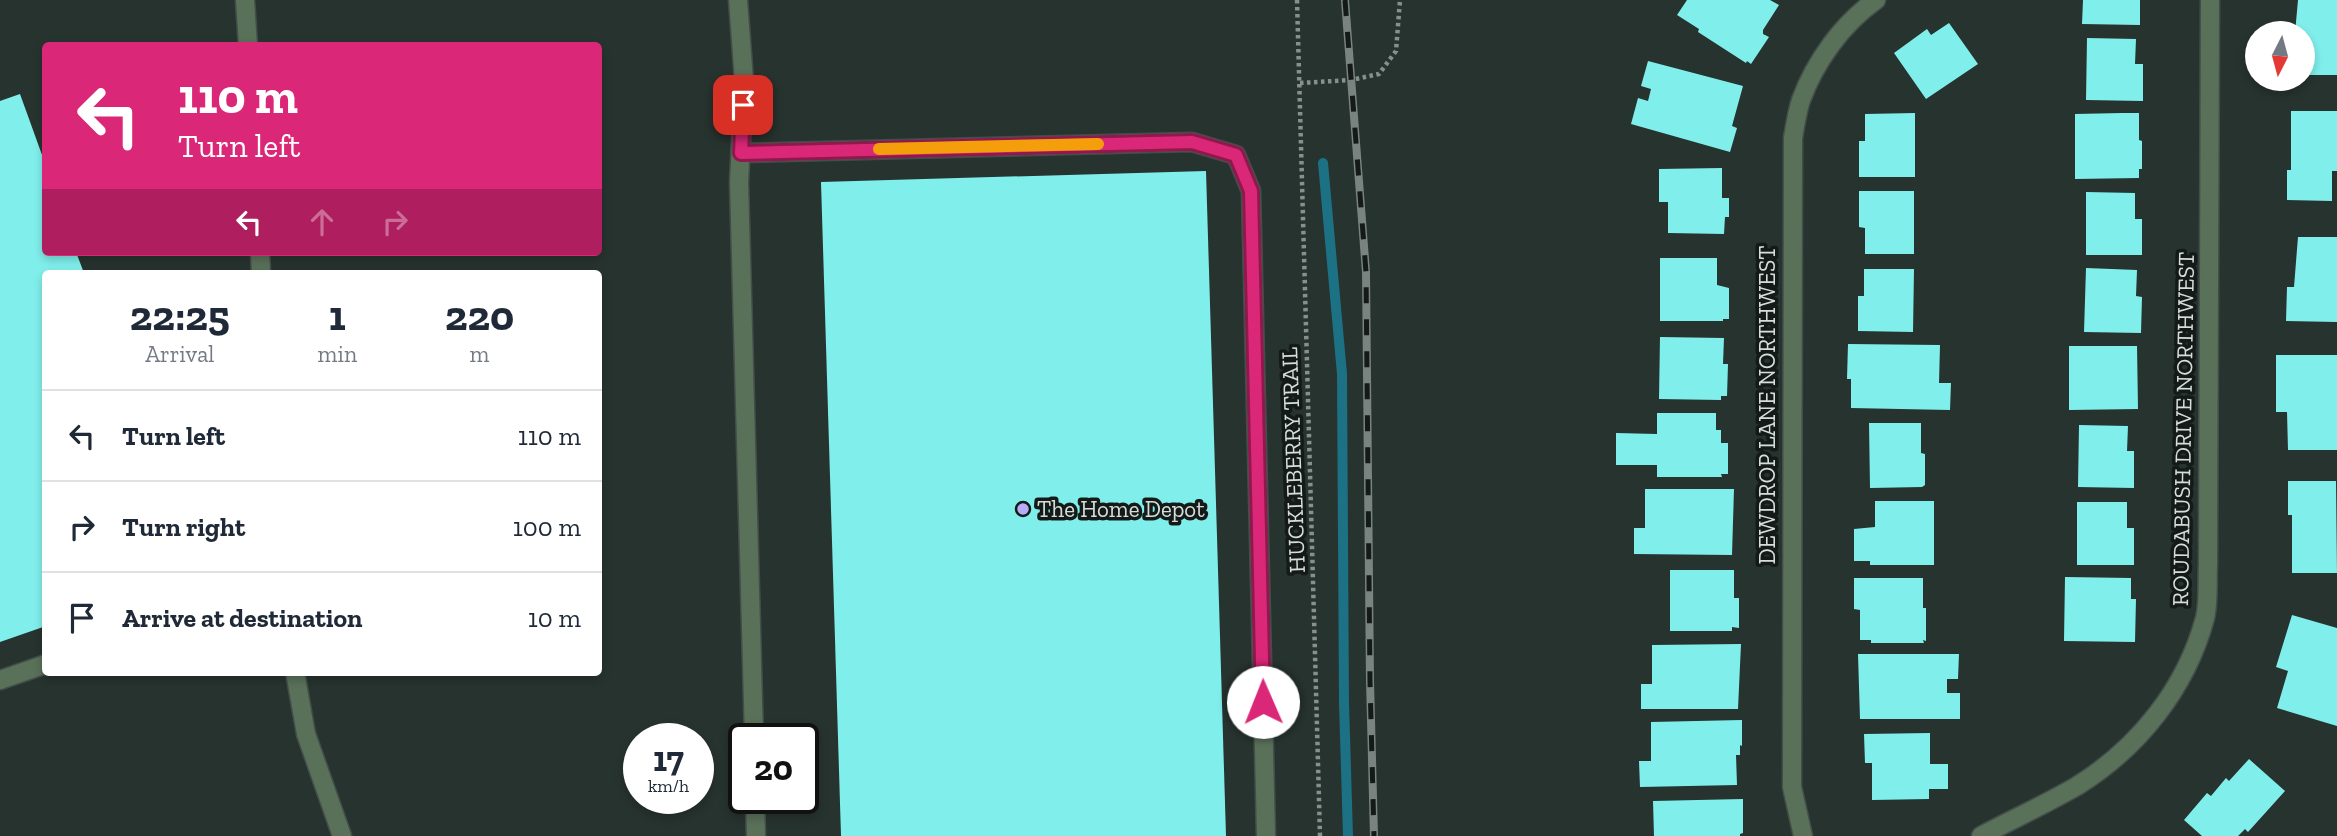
<!DOCTYPE html>
<style>
body{margin:0;font-family:"Zilla Slab",serif;background:#f6f6f7;color:#1f2937;height:100vh;display:flex;flex-direction:column;font-size:26px;white-space:nowrap}
*{box-sizing:border-box;margin:0}
p{font-size:23px;color:#747a83}
.icon{flex:none;width:38px;height:38px;fill:none;stroke:currentColor;stroke-width:2;stroke-linecap:round;stroke-linejoin:round}
.map{position:relative;flex:1;overflow:hidden}
.details{position:absolute;left:42px;top:270px;width:560px;height:406px;display:flex;flex-direction:column;background:#fff;border-radius:7px;box-shadow:0 4px 10px #0003}
.details>*{flex:none}
.hud{position:absolute;left:42px;top:42px;width:560px;height:214px;border-radius:7px;box-shadow:0 4px 10px #0003;background:#db2777;color:#fff;overflow:hidden}
.needle{width:46px;rotate:186deg}
.buttons{position:absolute;left:2245px;top:21px;display:grid;gap:14px}
.buttons a{display:grid;place-items:center;width:70px;height:70px;border-radius:50%;background:#fff;box-shadow:0 4px 10px #0003;font-size:35px}
.speed{position:absolute;left:623px;top:723px;display:flex;gap:14px;font-size:35px;font-weight:700;text-align:center}
.speed>*{display:grid;place-content:center;width:91px;height:91px;border-radius:50%;background:#fff;box-shadow:0 4px 10px #0003;line-height:1}
.speed small{font-size:18px;font-weight:400}
.speed .limit{border:4px solid #111;border-radius:10px;background:#fff;color:#111}
.pin{position:absolute;display:grid;place-items:center;width:60px;height:60px;color:#fff;margin:-30px;border-radius:14px;box-shadow:0 4px 10px #0006}
.me{position:absolute;width:77px;margin:-38px;rotate:359deg;stroke-linejoin:round;filter:drop-shadow(0 0 5px #0008)}
.turn{display:flex;align-items:center;gap:24px;height:147px;padding:0 21px;font-size:32px}
.turn .icon{width:91px;height:91px;stroke-width:2.5}
.turn b{display:block;font-size:49px;line-height:60px}
.lanes{display:flex;align-items:center;height:66px;padding:0 21px;background:#0003;justify-content:center;gap:35px;direction:ltr}
.lanes .off{opacity:.35}
.eta{display:flex;justify-content:space-evenly;align-items:center;height:119px;text-align:center}
.eta b{font-size:42px;font-weight:700;line-height:49px}
ul{padding:0;list-style:none}
li{display:flex;align-items:center;gap:21px;height:91px;padding:0 21px;border-top:2px solid #e0e1e3}
li div{flex:1}
li b{display:block;font-size:26px}
li em{font-style:normal}
.map>svg:first-child{display:block}
</style>
<div class="map">
<svg width="2337" height="836" viewBox="0 0 2337 836">
<rect width="100%" height="100%" fill="#27332f"/>
<g fill="none" stroke-linecap="round" stroke-linejoin="round">
<path stroke="#1d7184" stroke-width="10" d="M1323 163 1342 374 1344 703 1348 836"/>
</g>
<g fill="#80efec">
<path d="M1687 0H1770L1779 5 1763 30V34L1769 37 1751 64 1747 61 1746 63 1698 32 1699 29 1677 15Z"/>
<path d="M2083 0H2140V25L2082 24Z"/>
<path d="M2298 0H2337V75H2303V33H2295Z"/>
<path d="M1949 23 1978 64 1926 99 1894 53 1927 29 1931 35Z"/>
<path d="M2087 38 2136 39 2135 64H2143V101L2086 100Z"/>
<path d="M1648 61 1743 86 1732 126 1737 128 1730 152 1631 124 1638 98 1648 101 1651 89 1641 86Z"/>
<path d="M20 94 46 166V252H76L84 273H46V626L0 642V101Z"/>
<path d="M2291 111H2337V171H2332V201L2287 200V170H2291Z"/>
<path d="M1915 113V177H1859V141H1865V114Z"/>
<path d="M2122 113H2139V140L2142 141V169H2139V178L2075 179V114Z"/>
<path d="M1722 168V198H1729V217H1725L1724 234 1668 233V202H1659V169Z"/>
<path d="M1206 171 1226 836H841L821 182Z"/>
<path d="M1859 191H1914V254H1865V228L1859 227Z"/>
<path d="M2086 192 2135 193V219H2142V255H2086Z"/>
<path d="M2298 237H2337V322L2286 321 2287 287H2294Z"/>
<path d="M1660 258H1717V285L1729 288V319H1723V321H1660Z"/>
<path d="M2086 268 2137 270 2136 296 2142 297 2141 333 2084 332Z"/>
<path d="M1864 269H1914L1913 332 1858 331V296H1864Z"/>
<path d="M1660 337 1724 338 1723 364H1728L1727 396H1721V400L1659 399Z"/>
<path d="M1848 344 1940 345 1939 383H1951L1950 410 1851 408V379H1847Z"/>
<path d="M2069 346H2137L2138 409 2069 410Z"/>
<path d="M2276 355H2337V450H2288L2287 412H2276Z"/>
<path d="M1657 413H1716V430H1721V443H1728V474H1721L1722 477H1657V465H1616V433L1657 434Z"/>
<path d="M1869 423H1921V453L1925 454V485L1922 487 1870 488Z"/>
<path d="M2079 425 2128 426 2127 451H2134V488L2078 487Z"/>
<path d="M2288 481H2336L2337 573H2292V515H2288Z"/>
<path d="M1645 489H1734L1732 555 1634 554V528H1645Z"/>
<path d="M1875 501H1934V565H1870V561H1854V529L1875 527Z"/>
<path d="M2077 502H2127V528H2134V565H2077Z"/>
<path d="M1670 570H1734V598H1739V628L1732 627V631H1670Z"/>
<path d="M2065 577 2131 578V599H2136L2135 642 2064 641Z"/>
<path d="M1854 578H1923V608H1926V641L1923 640 1924 643H1871V640H1860V610L1854 609Z"/>
<path d="M2292 615 2337 628V726L2277 708 2288 671 2276 667Z"/>
<path d="M1741 644 1738 709H1641V684H1652V645Z"/>
<path d="M1858 654H1959L1958 679H1947V693H1960V719H1860Z"/>
<path d="M1742 720V746L1740 745V755H1736L1737 785 1640 787 1639 761H1651V722Z"/>
<path d="M1930 733V764H1948V789H1929V799L1872 800V763H1865L1864 734Z"/>
<path d="M2249 759 2285 791 2248 832 2245 829 2238 836H2202L2184 820 2207 793 2211 796 2226 778 2229 781Z"/>
<path d="M1743 799V833L1740 834V836H1654L1653 801Z"/>
</g>
<g fill="none" stroke-linecap="round" stroke-linejoin="round">
<g stroke="#434e4b" stroke-width="21">
<g id="minor">
<path d="M245 0 248 46"/>
<path d="M738 0 744 81 739 182 754 738"/>
<path d="M741 153 1192 142 1236 155 1251 191 1266 836"/>
<path d="M260 252 261 273"/>
<path d="M295 672 306 734 342 836"/>
<path d="M0 680 46 664"/>
<path d="M755 798 756 836"/>
<path d="M1803 836 1792 787 1793 138C1795 126 1797 112 1801 100 1815 62 1842 24 1876 0"/>
<path d="M1981 836C2013 819 2046 804 2077 786 2138 748 2186 689 2205 618 2209 602 2207 582 2208 565L2210 0"/>
</g>
</g>
<g stroke="#87908d" stroke-width="4.5" stroke-dasharray="3.5 3.5" stroke-linecap="butt">
<path d="M1297 0 1320 836"/>
<path d="M1300 83 1351 80 1379 74 1396 51 1400 0"/>
</g>
<use href="#minor" stroke="#597059" stroke-width="18"/>
<g stroke="#798380" stroke-width="8">
<path id="rail" d="M1345 0 1366 272 1370 681 1374 836"/>
</g>
<use href="#rail" stroke="#141a17" stroke-width="5" stroke-dasharray="16" stroke-linecap="butt"/>
</g>
<g fill="none" stroke-linecap="round" stroke-linejoin="round">
<g stroke="#8e194d" stroke-width="18">
<path id="route" d="M743 105 741 153 1192 142 1236 155 1251 191 1263 702"/>
</g>
<use href="#route" stroke="#db2777" stroke-width="12"/>
<path stroke="#f59e0b" stroke-width="12" d="M879 149 1098 144"/>
</g>
<circle fill="#b6acf8" stroke="#141a17" stroke-width="2.5" cx="1023" cy="509" r="7"/>
<g text-anchor="middle" dominant-baseline="central" stroke-width="7" stroke-linejoin="round" paint-order="stroke">
<g font-size="23" fill="#d6dedb" stroke="#141a17">
<text transform="translate(1767 405) rotate(-90)">DEWDROP LANE NORTHWEST</text>
<text transform="translate(2183 429) rotate(-89)">ROUDABUSH DRIVE NORTHWEST</text>
<text transform="translate(1293 460) rotate(-92)">HUCKLEBERRY TRAIL</text>
</g>
<g font-size="23" fill="#d6dedb" stroke="#141a17" text-anchor="start">
<text x="1037" y="509">The Home Depot</text>
</g>
</g>
</svg>
<div class="buttons">
<a><svg class="needle" viewBox="-14 -14 28 28"><path d="M0-13l5 13h-10z" fill="#e53935"/><path d="M0 13l5-13h-10z" fill="#747a83"/></svg></a>
</div>
<div class="speed"><div>17<small>km/h</small></div><div class="limit">20</div></div>
<div class="pin" style="left:743px;top:105px;background:#d93025"><svg class="icon" aria-label="arrive" viewBox="0 0 24 24"><path d="M6 21V4h12l-3 4 3 4H6"/></svg></div>
<svg class="me" style="left:1263px;top:702px" viewBox="-20 -20 40 40"><circle r="19" fill="#fff"/><path d="M0-13L10 11 0 6-10 11z" fill="#db2777"/></svg>
<div class="hud">
<div class="turn"><svg class="icon" aria-label="left" viewBox="0 0 24 24"><path d="M17 20v-9H6M10 6l-5 5 5 5"/></svg><div><b>110 m</b>Turn left</div></div>
<div class="lanes"><svg class="icon" aria-label="left" viewBox="0 0 24 24"><path d="M17 20v-9H6M10 6l-5 5 5 5"/></svg><svg class="icon off" aria-label="ahead" viewBox="0 0 24 24"><path d="M12 20V5M6 11l6-6 6 6"/></svg><svg class="icon off" aria-label="right" viewBox="0 0 24 24"><path d="M7 20v-9h11M14 6l5 5-5 5"/></svg></div>
</div>
<section class="details">
<div class="eta">
<div><b>22:25</b><p>Arrival</p></div>
<div><b>1</b><p>min</p></div>
<div><b>220</b><p>m</p></div>
</div>
<ul>
<li><svg class="icon" aria-label="left" viewBox="0 0 24 24"><path d="M17 20v-9H6M10 6l-5 5 5 5"/></svg><div><b>Turn left</b></div><em>110 m</em></li>
<li><svg class="icon" aria-label="right" viewBox="0 0 24 24"><path d="M7 20v-9h11M14 6l5 5-5 5"/></svg><div><b>Turn right</b></div><em>100 m</em></li>
<li><svg class="icon" aria-label="arrive" viewBox="0 0 24 24"><path d="M6 21V4h12l-3 4 3 4H6"/></svg><div><b>Arrive at destination</b></div><em>10 m</em></li>
</ul>
</section>
</div>
